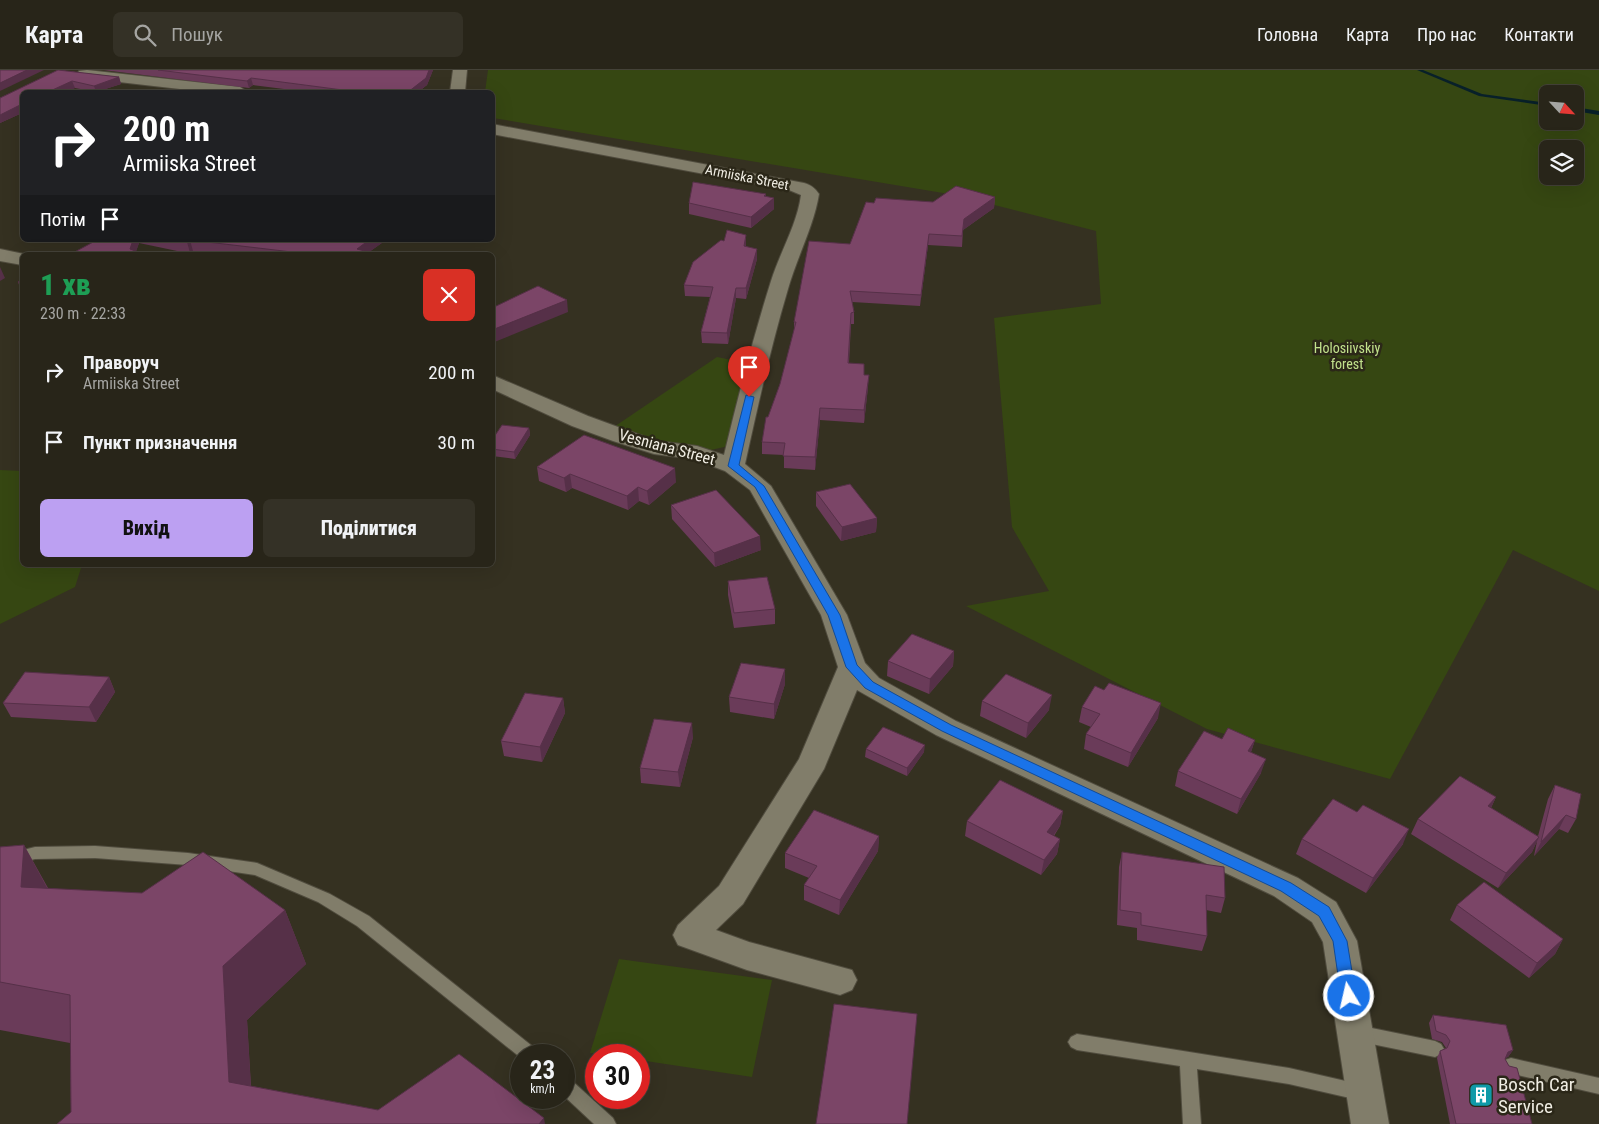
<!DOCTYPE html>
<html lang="uk">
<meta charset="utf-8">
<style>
body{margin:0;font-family:"Roboto Condensed",sans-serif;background:#343126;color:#f1f3f6;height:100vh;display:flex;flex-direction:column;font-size:19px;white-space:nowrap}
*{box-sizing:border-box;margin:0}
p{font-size:16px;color:#a5a5a2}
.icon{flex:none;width:28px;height:28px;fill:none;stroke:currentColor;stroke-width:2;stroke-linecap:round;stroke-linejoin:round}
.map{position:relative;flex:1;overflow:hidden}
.panel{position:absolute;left:20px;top:182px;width:475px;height:315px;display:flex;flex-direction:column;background:#282519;border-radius:8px;box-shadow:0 5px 20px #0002,0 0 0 1px #444238}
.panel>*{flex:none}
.top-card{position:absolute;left:20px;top:20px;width:475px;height:152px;border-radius:8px;box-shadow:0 5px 20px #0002,0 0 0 1px #444238;background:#202124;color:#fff;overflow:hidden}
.needle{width:32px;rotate:116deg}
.buttons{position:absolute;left:1539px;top:15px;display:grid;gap:10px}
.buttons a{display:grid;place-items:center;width:45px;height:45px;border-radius:8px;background:#282519;box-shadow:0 5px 20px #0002,0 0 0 1px #444238;font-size:25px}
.speed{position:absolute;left:510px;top:974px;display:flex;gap:10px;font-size:25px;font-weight:700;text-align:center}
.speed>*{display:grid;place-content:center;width:65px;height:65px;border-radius:50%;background:#282519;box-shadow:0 5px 20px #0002,0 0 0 1px #444238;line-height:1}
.speed small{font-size:12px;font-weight:400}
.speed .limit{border:8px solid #d22;background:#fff;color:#111}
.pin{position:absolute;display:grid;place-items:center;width:42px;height:42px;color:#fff;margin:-51px -21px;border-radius:50% 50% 50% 0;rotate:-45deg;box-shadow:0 0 5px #0007}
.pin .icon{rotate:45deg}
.me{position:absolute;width:55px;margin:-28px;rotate:351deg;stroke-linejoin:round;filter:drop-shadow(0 0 4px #0008)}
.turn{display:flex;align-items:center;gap:18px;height:105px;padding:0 20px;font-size:22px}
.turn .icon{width:65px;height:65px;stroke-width:2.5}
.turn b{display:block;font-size:35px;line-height:42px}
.then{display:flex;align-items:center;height:48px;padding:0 20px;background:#0003;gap:10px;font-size:19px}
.round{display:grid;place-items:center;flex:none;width:52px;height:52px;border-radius:8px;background:#343126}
.summary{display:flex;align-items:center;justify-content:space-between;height:85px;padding:0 20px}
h1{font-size:30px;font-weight:800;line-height:38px;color:#1e9e55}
.primary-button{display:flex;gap:10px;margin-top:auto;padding:10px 20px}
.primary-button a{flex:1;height:58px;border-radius:8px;background:#bca0f2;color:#111;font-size:20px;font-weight:800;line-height:58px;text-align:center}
.primary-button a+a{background:#343126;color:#f1f3f6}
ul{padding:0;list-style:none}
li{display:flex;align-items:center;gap:15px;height:70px;padding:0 20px}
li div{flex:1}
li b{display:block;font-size:19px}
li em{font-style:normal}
header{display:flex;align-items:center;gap:30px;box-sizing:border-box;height:70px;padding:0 25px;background:#282519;border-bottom:1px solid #444238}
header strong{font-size:24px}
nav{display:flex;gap:28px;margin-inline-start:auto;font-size:18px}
.search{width:350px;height:45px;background:#343126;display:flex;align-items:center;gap:12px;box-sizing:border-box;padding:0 18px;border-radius:8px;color:#a5a5a2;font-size:19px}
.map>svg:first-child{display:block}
</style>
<header>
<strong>Карта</strong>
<div class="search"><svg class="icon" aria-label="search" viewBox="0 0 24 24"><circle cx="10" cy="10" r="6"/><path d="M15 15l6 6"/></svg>Пошук</div>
<nav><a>Головна</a><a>Карта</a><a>Про нас</a><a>Контакти</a></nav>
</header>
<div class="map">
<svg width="1599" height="1054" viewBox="0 0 1599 1054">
<rect width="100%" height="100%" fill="#353121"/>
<g fill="#364712" fill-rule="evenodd">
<path d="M488 0H1599V521L1513 480 1390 709 1207 659 966 536 1049 521 1012 457 994 248 1101 234 1096 161 955 125 493 48 492 22H485ZM1548 24H1575V51H1548ZM1548 79H1575V106H1548Z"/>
<path d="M717 287 756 295 738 374 697 383 608 361Z"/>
<path d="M0 400 22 401V495H82L75 517 0 554Z"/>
<path d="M619 889 772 910 752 1007 639 990V985L590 983Z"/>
</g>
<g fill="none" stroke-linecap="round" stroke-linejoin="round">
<g fill="#082029" fill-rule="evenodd">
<path d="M1417 0H1423L1482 24 1548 33V36L1479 26Z"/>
<path d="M1575 37 1599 41V45L1575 41Z"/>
</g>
<g stroke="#504c3e" stroke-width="2">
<g id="service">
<path d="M95 776 188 783 257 793 330 824 369 846 537 980 540 985H521V988L357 856 318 832 255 805 188 795 95 788 35 789 0 798V786L35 777Z"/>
<path d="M1357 955 1435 971 1441 974 1444 979 1441 984 1435 987 1357 971 1351 968 1348 963 1351 958Z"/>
<path d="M1077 964 1289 998 1363 1015 1369 1017 1372 1023 1369 1029 1363 1031 1289 1014 1197 999 1201 1054H1183L1180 996 1077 980 1071 977 1068 972 1071 967Z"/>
<path d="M1511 988 1599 1008V1024L1505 1002 1502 996 1505 990Z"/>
<path d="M564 1007 570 1009 613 1048 616 1054H594L564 1026Z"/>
</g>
</g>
<g stroke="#504c3e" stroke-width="2">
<g id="minor">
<path d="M87 0 240 17 248 22H206L84 8 77 4 79 1Z"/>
<path d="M453 0H467L465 22H450Z"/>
<path d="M492 54 804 113C811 115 815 118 819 124 814 156 797 187 788 219 771 276 758 335 745 394L771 416 847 545 865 593 879 608 956 651 1298 808 1336 832 1357 871 1389 1054H1351L1323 872 1312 852 1274 826 936 665 857 620 824 699 743 834 716 860 749 872 852 900 857 910 852 920 840 925 747 900 678 875 673 865 678 855 719 816 799 689 838 597 821 545 750 420 725 401 693 389 654 384 613 371 572 356 492 319V305L588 346 629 361 657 371 697 376 724 385C738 327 753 268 771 211 780 182 797 155 801 125L789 120 492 64Z"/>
<path d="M0 179 29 185H22V195L0 191Z"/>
</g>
</g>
<use href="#service" fill="#817d6a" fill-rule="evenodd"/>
<use href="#minor" fill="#817d6a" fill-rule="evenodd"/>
</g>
<g fill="#6a3b59">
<path d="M58 0 119 7 121 14 96 22 75 18 65 22H22V43L0 53V28Z"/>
<path d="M103 0H433L427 15 418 22H308L253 15 249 18Z"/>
<path d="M766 124V127L774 139 751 158 689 144V133Z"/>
<path d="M995 127 994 138 963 160 962 177 928 175 920 236 852 232 854 242V254H851L849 293 864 305 868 317 864 353 820 350 815 400 784 398V385L762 384V372L768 347 780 314 794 261V252L850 174 874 133 933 132Z"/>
<path d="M746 165V176L757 189 746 229 736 228 728 274 702 273 701 262 710 227 685 226 684 215 724 171Z"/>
<path d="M97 170H386L369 182 380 185H229L193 181 190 183 182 182 139 173 136 181Z"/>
<path d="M22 210V223L18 212Z"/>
<path d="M529 358 530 365 515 389 492 386V370Z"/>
<path d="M537 397 676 412 649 435 639 431 628 440 572 418 566 422 539 411Z"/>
<path d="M816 422 877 448 876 462 841 471 816 436Z"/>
<path d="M671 435 761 480 715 497 672 449Z"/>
<path d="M728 511 775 539V554L734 558 728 525Z"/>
<path d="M954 581 953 596 929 624 887 606 888 591Z"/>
<path d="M109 607 115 622 96 652 11 647 3 633Z"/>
<path d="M785 614 774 649 730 642 729 627Z"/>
<path d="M563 628 565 643 542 692 504 686 501 671Z"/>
<path d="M982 631 1049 640 1026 668 980 646Z"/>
<path d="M1082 637 1158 648 1128 697 1084 679 1086 664 1091 657 1079 652Z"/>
<path d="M693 667 680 717 641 713 640 698Z"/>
<path d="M1222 669 1255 670 1251 682 1261 703 1237 744 1175 716 1178 701Z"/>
<path d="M866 679 924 682 907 706 865 687Z"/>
<path d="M1555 715 1576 749 1568 763 1559 759 1534 786 1537 771 1532 782 1498 818 1411 764 1418 749 1496 727 1491 738 1538 766 1548 729Z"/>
<path d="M1063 741 1060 756 1054 766 1060 769 1057 784 1041 805 965 766 967 751Z"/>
<path d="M879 766 878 781 839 845 804 830V815L809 808 785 798V783Z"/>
<path d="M1302 769 1403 774 1366 823 1296 784Z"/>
<path d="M24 775 48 818 285 840 306 894 247 950 251 1016 378 1040 544 1048 71 1042 70 973 0 960V777Z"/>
<path d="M1122 782 1225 828 1221 843 1206 840 1207 866 1202 881 1137 870V858L1117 855 1119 797Z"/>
<path d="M1457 835 1563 869 1555 884 1529 908 1450 850Z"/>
<path d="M1433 945 1513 980 1508 987 1505 988V989L1532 1054H1450L1437 988 1440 981 1446 978 1442 972 1432 969 1429 953Z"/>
</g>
<g fill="#563048">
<path d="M27 0H44L0 21V13Z"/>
<path d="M429 0H433L427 15 418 22H408Z"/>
<path d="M119 7 121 14 96 22 94 16Z"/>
<path d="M251 8 253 15 249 18 247 11Z"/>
<path d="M72 11 75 18 65 22H48Z"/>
<path d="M22 34V43L0 53V45Z"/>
<path d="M766 124V135L774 128V139L751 158V147L764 126Z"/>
<path d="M995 127 994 138 963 160 962 177 964 149Z"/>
<path d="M929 164 928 175 920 236 921 225Z"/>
<path d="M746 165V174L744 186V176Z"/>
<path d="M133 170H138L139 173 135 185 130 179Z"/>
<path d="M190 170 193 181 190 183 187 172Z"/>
<path d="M369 170H386L365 185 357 179Z"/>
<path d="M757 179V189L746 229V218Z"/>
<path d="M0 197 5 208 0 211Z"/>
<path d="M736 218V228L728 274 727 263Z"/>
<path d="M567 230 568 242 492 273V260Z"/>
<path d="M869 305 868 317 864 353V340Z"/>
<path d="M820 338V350L815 400V387Z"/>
<path d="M529 358 530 365 515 389 514 382Z"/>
<path d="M675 398 676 412 649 435 647 421Z"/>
<path d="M570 404 572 418 566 422 564 408Z"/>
<path d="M638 417 639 431 628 440 627 426Z"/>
<path d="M877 448 876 462 841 471 842 457Z"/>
<path d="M760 466 761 480 715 497 714 483Z"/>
<path d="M954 581 953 596 929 624 930 609Z"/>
<path d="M785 599V614L774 649V634Z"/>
<path d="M109 607 115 622 96 652 89 637Z"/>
<path d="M1052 625 1049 640 1026 668 1028 653Z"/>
<path d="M563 628 565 643 542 692 540 677Z"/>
<path d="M1161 633 1158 648 1128 697 1131 683Z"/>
<path d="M692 653 693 667 680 717 678 702Z"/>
<path d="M1255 670 1250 685 1248 681Z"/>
<path d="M925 675 924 682 907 706V698Z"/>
<path d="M1266 689 1261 703 1237 744 1241 729Z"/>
<path d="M1496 727 1489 742 1488 736Z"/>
<path d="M1063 741 1060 756 1045 777 1047 762Z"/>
<path d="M1566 745 1559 759 1534 786 1541 772Z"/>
<path d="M1409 759 1403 774 1366 823 1373 808Z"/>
<path d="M879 766 878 781 839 845 840 830Z"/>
<path d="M1539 767 1532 782 1498 818 1506 803Z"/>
<path d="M1060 769 1057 784 1041 805 1044 790Z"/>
<path d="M24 775 53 829 21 817Z"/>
<path d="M285 840 306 894 247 950 253 1054 229 1012 223 896Z"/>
<path d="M1563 869 1555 884 1529 908 1537 893Z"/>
<path d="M1513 980 1508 987 1503 989 1508 982Z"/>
<path d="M544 1048 545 1054H539Z"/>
</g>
<g fill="#7b4567" stroke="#563048">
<path d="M0 0H27L0 13Z"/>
<path d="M58 0 119 7 94 16 72 11 48 22H22V34L0 45V28Z"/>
<path d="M158 0H429L426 8 408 22H358L251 8 247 11Z"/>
<path d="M693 112 766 124 764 126 774 128 751 147 689 133Z"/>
<path d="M956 116 995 127 964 149 962 166 929 164 921 225 850 221 854 242 851 243 848 293 864 294V305H869L864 340 820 338 815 387 783 386 785 373 762 372 766 347H768L780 314 796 252H794L809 171 850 174 866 132 874 133 876 128 933 132Z"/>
<path d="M727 160 746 165 744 176 757 179 746 218H736L727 263 701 262 713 217 684 215 693 192 721 170 724 171Z"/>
<path d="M97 170H133L130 179 146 185H69Z"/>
<path d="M173 170H190L187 172Z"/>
<path d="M190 170H369L357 179 380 185H287L292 182Z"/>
<path d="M22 210V213L18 212Z"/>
<path d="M538 216 567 230 492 260V238Z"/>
<path d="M502 355 529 358 514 382 492 379V370Z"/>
<path d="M584 365 675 398 647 421 638 417 627 426 570 404 564 408 537 397Z"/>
<path d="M850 414 877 448 842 457 816 422Z"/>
<path d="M716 420 760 466 714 483 671 435Z"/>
<path d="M767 507 775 539 734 543 728 511Z"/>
<path d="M912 564 954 581 930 609 888 591Z"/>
<path d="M741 593 785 599 774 634 729 627Z"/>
<path d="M25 602 109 607 89 637 3 633Z"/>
<path d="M1006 604 1052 625 1028 653 982 631Z"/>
<path d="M1109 613 1161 633 1131 683 1086 664 1100 644 1082 637 1095 616 1104 620Z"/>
<path d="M525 623 563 628 540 677 501 671Z"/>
<path d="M654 649 692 653 678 702 640 698Z"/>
<path d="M883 657 925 675 907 698 866 679Z"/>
<path d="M1228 658 1255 670 1248 681 1266 689 1241 729 1178 701 1204 661 1222 669Z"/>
<path d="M1460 706 1496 727 1488 736 1539 767 1506 803 1418 749Z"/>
<path d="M1000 710 1063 741 1047 762 1060 769 1044 790 967 751Z"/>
<path d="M1555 715 1581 724 1576 749 1566 745 1541 772Z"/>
<path d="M1333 729 1357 742 1363 735 1409 759 1373 808 1302 769Z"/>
<path d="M814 740 879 766 840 830 804 815 817 796 785 783Z"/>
<path d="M24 775 21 817 142 823 203 782 285 840 223 896 229 1012 378 1040 459 984 544 1048 539 1054H57L71 1042 70 925 0 912V777Z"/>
<path d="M1122 782 1224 797 1225 828 1206 825 1207 866 1141 855V843L1120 840Z"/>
<path d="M1484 812 1563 869 1537 893 1457 835Z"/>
<path d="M834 934 917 944 907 1054H816Z"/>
<path d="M1433 945 1506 955 1513 980 1508 982 1505 989 1509 996 1517 998 1532 1054H1456L1440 981 1447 978 1450 971 1446 965 1436 961Z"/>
</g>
<path fill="#1a73e8" stroke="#114b97" d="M746 325 754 327 739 395 764 416 840 545 857 595 873 612 951 655 1291 813 1329 837 1347 871 1356 926 1354 930 1349 932 1343 930 1341 926 1333 871 1319 846 1281 821 942 661 865 618 846 597 828 545 755 417 728 396Z"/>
<defs>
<g id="building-square" transform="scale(1.25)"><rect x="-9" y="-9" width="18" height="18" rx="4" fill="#0f9aa8" stroke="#2b2718"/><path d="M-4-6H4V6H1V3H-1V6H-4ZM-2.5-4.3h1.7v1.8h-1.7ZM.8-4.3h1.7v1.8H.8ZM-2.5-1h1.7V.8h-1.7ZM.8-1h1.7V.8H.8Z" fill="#fff"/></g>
</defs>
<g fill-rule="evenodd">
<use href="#building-square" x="1481" y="1025"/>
</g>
<g text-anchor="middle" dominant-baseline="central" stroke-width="5" stroke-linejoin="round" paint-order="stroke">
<g font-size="14" fill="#f0ede3" stroke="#2b2718">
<text transform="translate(747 107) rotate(11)">Armiiska Street</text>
</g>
<g font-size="14" fill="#c2e28c" stroke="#2b2718">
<text x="1347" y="278">Holosiivskiy<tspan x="1347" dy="16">forest</tspan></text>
</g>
<g font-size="16" fill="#f0ede3" stroke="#2b2718">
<text transform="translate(667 377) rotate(15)">Vesniana Street</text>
</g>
<g font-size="19" fill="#f0ede3" stroke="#2b2718" text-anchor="start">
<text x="1498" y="1014">Bosch Car<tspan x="1498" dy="22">Service</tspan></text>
</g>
</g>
</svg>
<div class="buttons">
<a><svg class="needle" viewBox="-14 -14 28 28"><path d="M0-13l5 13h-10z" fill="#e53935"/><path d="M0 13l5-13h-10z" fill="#a5a5a2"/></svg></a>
<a><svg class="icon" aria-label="layers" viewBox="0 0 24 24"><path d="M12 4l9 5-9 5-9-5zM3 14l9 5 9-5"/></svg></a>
</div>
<div class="speed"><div>23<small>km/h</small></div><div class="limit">30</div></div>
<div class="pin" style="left:749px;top:327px;background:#d93025"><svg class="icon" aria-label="arrive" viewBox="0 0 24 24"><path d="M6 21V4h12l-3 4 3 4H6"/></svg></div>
<svg class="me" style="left:1349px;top:926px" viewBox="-20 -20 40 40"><circle r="17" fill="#1a73e8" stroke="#fff" stroke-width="3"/><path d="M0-11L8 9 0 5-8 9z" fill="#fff"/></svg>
<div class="top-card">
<div class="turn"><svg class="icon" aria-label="right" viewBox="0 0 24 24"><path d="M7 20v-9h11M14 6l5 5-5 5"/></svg><div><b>200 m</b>Armiiska Street</div></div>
<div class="then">Потім<svg class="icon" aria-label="arrive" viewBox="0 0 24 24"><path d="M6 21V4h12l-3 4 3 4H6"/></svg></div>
</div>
<section class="panel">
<div class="summary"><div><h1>1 хв</h1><p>230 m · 22:33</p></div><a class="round" style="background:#d93025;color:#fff"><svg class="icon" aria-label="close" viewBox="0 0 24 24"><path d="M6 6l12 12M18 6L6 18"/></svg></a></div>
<ul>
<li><svg class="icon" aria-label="right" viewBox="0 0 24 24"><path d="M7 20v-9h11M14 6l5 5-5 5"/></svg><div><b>Праворуч</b><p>Armiiska Street</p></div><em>200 m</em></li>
<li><svg class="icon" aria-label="arrive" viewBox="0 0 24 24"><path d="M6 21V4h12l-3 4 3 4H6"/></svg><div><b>Пункт призначення</b></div><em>30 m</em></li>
</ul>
<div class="primary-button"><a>Вихід</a><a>Поділитися</a></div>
</section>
</div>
